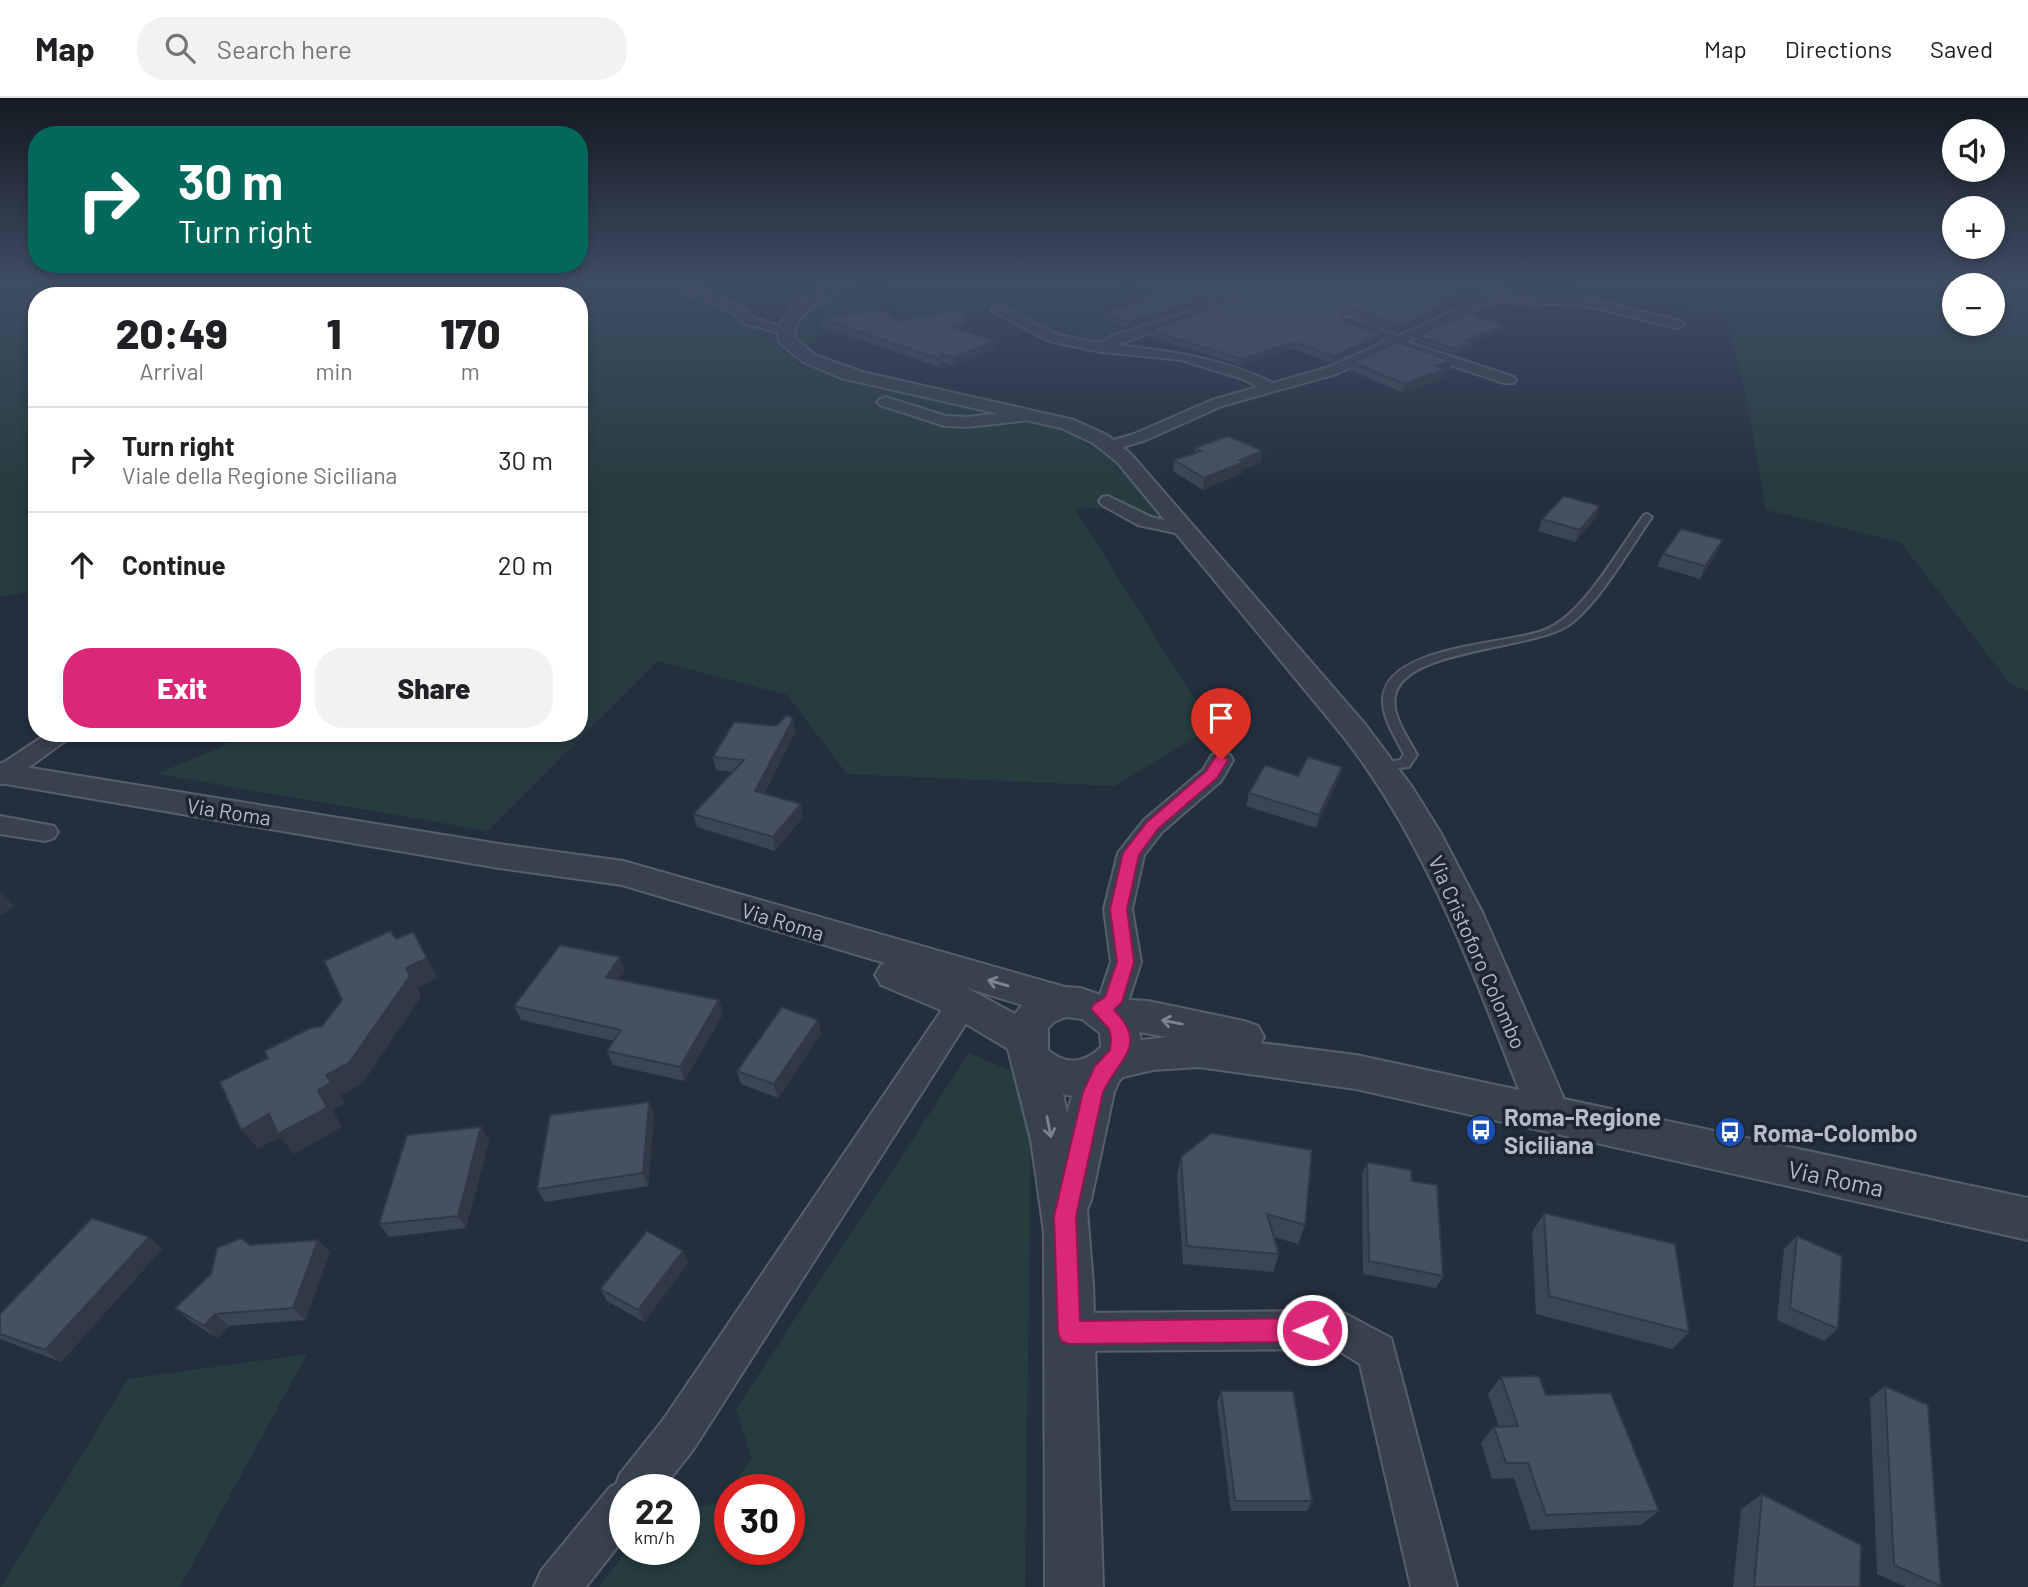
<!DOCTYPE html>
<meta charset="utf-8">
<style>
body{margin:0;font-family:Barlow,sans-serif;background:#f2f2f2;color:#202124;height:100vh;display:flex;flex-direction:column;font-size:26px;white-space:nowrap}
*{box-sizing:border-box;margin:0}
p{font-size:23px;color:#757577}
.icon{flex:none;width:38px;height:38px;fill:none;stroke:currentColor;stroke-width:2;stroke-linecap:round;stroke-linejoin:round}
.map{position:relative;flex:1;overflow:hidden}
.side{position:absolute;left:28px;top:189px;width:560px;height:455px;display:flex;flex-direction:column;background:#fff;border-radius:28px;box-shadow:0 4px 10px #0003}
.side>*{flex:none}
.guide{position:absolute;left:28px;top:28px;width:560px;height:147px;border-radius:28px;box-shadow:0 4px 10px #0003;background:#00695c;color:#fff;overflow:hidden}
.buttons{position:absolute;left:1942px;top:21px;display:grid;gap:14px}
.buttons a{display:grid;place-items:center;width:63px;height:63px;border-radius:50%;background:#fff;box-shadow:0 4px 10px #0003;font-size:35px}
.speed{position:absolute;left:609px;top:1376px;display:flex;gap:14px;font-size:35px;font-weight:700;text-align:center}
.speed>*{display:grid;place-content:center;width:91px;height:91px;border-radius:50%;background:#fff;box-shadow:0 4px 10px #0003;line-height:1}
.speed small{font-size:18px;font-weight:400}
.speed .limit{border:10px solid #d22;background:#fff;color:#111}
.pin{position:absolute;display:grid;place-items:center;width:60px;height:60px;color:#fff;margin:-72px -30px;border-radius:50% 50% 50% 0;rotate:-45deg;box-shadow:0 0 7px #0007}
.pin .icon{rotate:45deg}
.me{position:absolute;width:77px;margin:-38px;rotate:269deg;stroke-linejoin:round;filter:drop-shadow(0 0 5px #0008)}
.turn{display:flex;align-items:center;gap:24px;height:147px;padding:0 35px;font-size:32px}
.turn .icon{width:91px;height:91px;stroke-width:2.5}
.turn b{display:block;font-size:49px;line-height:60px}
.eta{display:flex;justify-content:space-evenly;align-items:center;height:119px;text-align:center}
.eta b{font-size:42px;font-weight:800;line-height:49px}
.cta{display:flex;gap:14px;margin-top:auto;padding:14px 35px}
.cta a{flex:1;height:80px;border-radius:28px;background:#db2777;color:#fff;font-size:28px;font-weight:800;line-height:80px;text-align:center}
.cta a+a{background:#f2f2f2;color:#202124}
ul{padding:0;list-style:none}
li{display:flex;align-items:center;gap:21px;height:105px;padding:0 35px;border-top:2px solid #e0e0e0}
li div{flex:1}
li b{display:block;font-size:26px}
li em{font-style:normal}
header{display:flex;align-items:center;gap:42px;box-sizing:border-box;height:98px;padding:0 35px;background:#fff;border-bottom:2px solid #e0e0e0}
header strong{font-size:33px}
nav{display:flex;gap:38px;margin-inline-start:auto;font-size:24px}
.search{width:490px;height:63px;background:#f2f2f2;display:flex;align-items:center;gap:18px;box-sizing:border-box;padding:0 24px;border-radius:28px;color:#757577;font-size:26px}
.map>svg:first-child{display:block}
</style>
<header>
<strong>Map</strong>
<div class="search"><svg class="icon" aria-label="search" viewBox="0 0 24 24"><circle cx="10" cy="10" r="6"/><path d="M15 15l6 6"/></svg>Search here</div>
<nav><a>Map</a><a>Directions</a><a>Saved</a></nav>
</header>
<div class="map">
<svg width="2028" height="1489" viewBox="0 0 2028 1489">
<rect width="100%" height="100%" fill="#242f3e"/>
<g fill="#263c3f" fill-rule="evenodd">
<path d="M0 183H440L412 198H37V493L0 499Z"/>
<path d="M585 183H667L678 192 703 198 739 217 798 263 800 268H808L851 284 1007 317 968 321 945 318 886 300H877L874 303 890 308 886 310 892 313 897 311C910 315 926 323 939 324 995 328 1025 312 1081 339L1080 342 1088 348 1093 346 1109 357 1166 421C1147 419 1129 415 1117 398L1095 399 1104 410 1075 411 1212 629 1115 688 847 676 787 597 658 563 488 733 157 676 254 635H579V440L583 436 579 435V198H441L550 191Z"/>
<path d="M920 183H1120L1099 221 1132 234 1101 244H1086L1088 240 1072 235 1063 237 1003 207 928 223 883 207 844 217 822 233 813 247H800C785 226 812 209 830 200 835 198 840 200 846 199 870 195 895 187 920 183Z"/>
<path d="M1575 183H2028V593L2011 587 1900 444 1766 412 1745 292 1726 218 1583 191ZM1993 187V226H1955V187Z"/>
<path d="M969 955 1013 974 1031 1038 1025 1489H599L628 1451H684V1412L716 1406 752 1361 736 1311ZM730 1391H789V1451H730Z"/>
<path d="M307 1256 180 1489H1L128 1281Z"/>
</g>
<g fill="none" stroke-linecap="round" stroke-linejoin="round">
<g stroke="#565f6c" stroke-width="4">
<path id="service" d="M1647 416 1652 419C1630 450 1597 509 1567 528 1529 552 1404 551 1395 598 1391 618 1409 641 1417 657L1409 669 1376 672 1375 669 1376 666 1400 662 1404 657C1396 640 1383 622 1383 603 1382 549 1503 546 1539 534 1547 532 1555 527 1562 522 1592 500 1621 448 1644 417Z"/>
</g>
<g stroke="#565f6c" stroke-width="4">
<g id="minor">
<path d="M669 183H683L692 189 737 206 755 220 791 232 784 236 745 226 729 212 684 195Z"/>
<path d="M1190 183H1206L1198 189 1236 205 1116 247C1171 253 1223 260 1273 285L1326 270 1387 243 1342 226V220H1352L1398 238 1491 196 1463 183H1480L1506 193V199L1559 197 1583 199 1682 223 1684 226 1677 230 1583 207 1494 204 1407 244 1514 279 1516 282 1514 285H1504L1396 249 1336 276 1222 308 1146 342 1110 353 1104 351 1102 348 1104 345 1134 336 1212 302 1258 289 1243 281 1181 262 1102 254 1049 243 991 212 993 209H1001L1058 237 1100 245 1112 238 1218 205 1184 192V186Z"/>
<path d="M885 299 946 318 968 319 1028 312 1036 317 1028 322 968 329 945 328 880 307 877 304 880 301Z"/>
<path d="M1108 398 1151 419 1191 428 1194 432 1185 437 1138 427 1102 407 1099 403 1102 399Z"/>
<path d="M48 635H76L9 684 0 686V667Z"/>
<path d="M1221 654 1230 657 1233 662 1221 683 1162 734 1144 757 1132 811 1141 864 1128 904 1124 912 1112 920 1101 923 1090 920 1086 911 1090 902 1100 897 1111 864 1104 811 1118 755 1144 722 1203 672 1212 657Z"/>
<path d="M0 718 54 728 58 734 54 740 45 743 0 736Z"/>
<path d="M963 893 974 897 978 905 974 913 693 1352 662 1391H625V1439L586 1489H534L541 1473 610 1389 616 1386 620 1376 663 1322 952 897Z"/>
<path d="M1340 1213 1391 1240 1457 1489H1411L1360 1266 1336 1251 1069 1253 1055 1248 1050 1234 1055 1220 1069 1215Z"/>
</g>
</g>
<g stroke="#565f6c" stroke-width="4">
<path id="tertiary" d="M834 183H852C834 203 795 207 794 239L815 257 862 274 1074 322 1107 337 1131 356 1364 625 1412 689 1440 734 1482 814 1564 1001 2028 1100V1142L1356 991 1199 969 1153 972 1123 979 1119 983 1114 994 1091 1102 1087 1112 1093 1186 1103 1489H1045L1044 1134 1031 1042 1008 951 948 915 881 887 875 877 881 867 885 865 622 787 499 770 0 685V665L499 746 623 763 1065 889 1080 890 1113 901 1148 903 1244 923 1258 928 1264 939 1261 945 1356 957 1519 992C1471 869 1425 743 1343 638L1117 364 1093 345 1061 330 841 280 803 264 779 244 777 230 792 210ZM967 890 1022 907 1015 916ZM1066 919 1082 921 1100 935 1101 949C1084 966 1066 967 1048 952V930L1054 924ZM1139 934 1167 939 1141 942ZM1063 996 1072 998 1067 1015Z"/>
</g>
<use href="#service" fill="#38414e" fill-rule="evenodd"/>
<use href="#minor" fill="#38414e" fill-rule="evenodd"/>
<use href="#tertiary" fill="#38414e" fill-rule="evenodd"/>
</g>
<g fill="#3b4654">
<path d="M1134 183H1184L1182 186 1211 199 1210 205 1127 230 1102 221V215L1149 201V194L1156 191 1143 193Z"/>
<path d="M1204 183H1472L1470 189 1466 190V198L1446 204 1445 207H1447L1445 214 1398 235 1353 218H1342V222L1382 237 1380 243 1332 265 1293 251 1240 267 1148 238 1149 232 1235 202 1203 188Z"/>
<path d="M822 221 896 223 967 232 963 233 996 243V251L954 268 942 264 939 269 822 229Z"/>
<path d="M1505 227 1504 232 1473 243 1472 249 1455 256 1415 243 1416 238Z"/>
<path d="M1452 263 1450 271 1446 272 1444 280 1402 294 1350 272 1352 264Z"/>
<path d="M1195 350 1263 353 1261 364 1242 372V375L1203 392 1173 373 1174 362 1195 355Z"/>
<path d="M1596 420 1575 444 1538 433 1542 421Z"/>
<path d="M1723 442 1717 454 1700 481 1657 468 1663 456Z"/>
<path d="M793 621 795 634 764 696 803 719 775 753 697 729 693 716 733 674 716 672 713 659Z"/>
<path d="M1342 669 1338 683 1316 730 1246 708 1249 695 1298 678Z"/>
<path d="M625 873 619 881 719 902 723 916 684 983 613 967 607 953 614 943 521 922 514 908Z"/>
<path d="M818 922 821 935 778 1000 741 986 737 973Z"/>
<path d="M654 1017 648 1088 545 1104 537 1091Z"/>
<path d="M489 1042 466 1130 389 1139 379 1126Z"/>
<path d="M1181 1059 1305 1127 1298 1146 1274 1139 1279 1156 1273 1174 1183 1166 1177 1078Z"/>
<path d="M1367 1064 1412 1083 1443 1178 1436 1190 1363 1176 1362 1077Z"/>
<path d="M1544 1115 1689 1234 1672 1251 1536 1216 1532 1134Z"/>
<path d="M1797 1138 1838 1231 1824 1243 1777 1222 1784 1151Z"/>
<path d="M149 1139 162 1151 61 1264 0 1241V1216Z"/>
<path d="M318 1142 330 1154 305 1222 229 1228 217 1240 189 1222 175 1210 250 1147Z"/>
<path d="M683 1153 688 1165 644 1224 607 1203 600 1191Z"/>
<path d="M1501 1279 1546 1297 1659 1413 1641 1427 1531 1432 1514 1380 1492 1381 1481 1345 1494 1329H1499L1488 1296Z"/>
<path d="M1885 1288 1941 1488 1939 1489H1906L1877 1476 1870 1300Z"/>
<path d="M1221 1293 1312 1403 1307 1413H1231L1217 1304Z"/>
<path d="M1762 1396 1860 1489H1733L1741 1411Z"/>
</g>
<g fill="#303945">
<path d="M1166 183H1172V188L1143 193V187Z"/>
<path d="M1472 183 1470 189 1466 190V193L1467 192 1466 198 1446 204 1445 208 1435 211 1441 199 1460 186Z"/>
<path d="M1211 199 1210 205 1127 230 1128 224Z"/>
<path d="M1447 207 1445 214 1398 235 1399 229Z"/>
<path d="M966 224 967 232 952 237V229Z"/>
<path d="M1505 227 1504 232 1464 247 1466 242Z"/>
<path d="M1382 237 1380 243 1332 265 1333 258Z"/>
<path d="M996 243V251L954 268 953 260Z"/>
<path d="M1294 244 1293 251 1240 267 1241 261Z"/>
<path d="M1473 244 1472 249 1455 256 1456 251Z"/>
<path d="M942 256V264L939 269V261Z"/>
<path d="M1452 263 1450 271 1446 272 1444 280 1402 294 1404 286 1436 268Z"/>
<path d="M1263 353 1261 364 1242 372V375L1203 392 1204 380Z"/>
<path d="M1600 408 1596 420 1575 444 1580 432Z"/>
<path d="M1723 442 1717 454 1700 481 1705 468Z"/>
<path d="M793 621 795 634 758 707 755 693Z"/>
<path d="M1342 669 1338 683 1316 730 1319 717Z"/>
<path d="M801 706 803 719 775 753 773 739Z"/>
<path d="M2 794 14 808 0 818V795Z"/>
<path d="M413 834 438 880 418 890 421 899 363 985 341 997 345 1005 333 1012 342 1029 294 1056 280 1039 258 1051 241 1032 269 1016 318 992 326 977 406 870Z"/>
<path d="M620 859 625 873 612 892 606 879Z"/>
<path d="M719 902 723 916 684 983 680 969Z"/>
<path d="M818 922 821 935 778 1000 774 986Z"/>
<path d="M649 1004 654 1017 648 1088 643 1075Z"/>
<path d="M481 1029 489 1042 466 1130 458 1118Z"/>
<path d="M149 1139 162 1151 61 1264 45 1252Z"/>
<path d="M318 1142 330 1154 305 1222 293 1210Z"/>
<path d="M683 1153 688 1165 644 1224 638 1212Z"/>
<path d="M215 1216 229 1228 217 1240 204 1228Z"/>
</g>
<g fill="#455162" stroke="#303945" stroke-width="2">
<path d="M1140 183H1166L1143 187Z"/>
<path d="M1170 183H1182V186L1211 199 1128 224 1102 215 1153 199 1149 194Z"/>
<path d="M1206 183H1472L1460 186 1467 189 1461 190 1467 192 1441 199 1447 201 1437 204 1447 207 1399 229 1354 211 1341 212 1342 222 1382 237 1333 258 1294 244 1241 261 1149 232 1239 200 1238 196Z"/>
<path d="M880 211 896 223 963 211 966 224 952 229 996 243 953 260 942 256 939 261 822 221Z"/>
<path d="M1467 215 1505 227 1466 242 1473 244 1456 251 1416 238Z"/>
<path d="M1398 244 1452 263 1436 268 1446 271 1404 286 1352 264Z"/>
<path d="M1228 338 1263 353 1240 362 1244 364 1204 380 1174 362 1201 353 1195 350Z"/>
<path d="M1564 398 1600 408 1580 432 1542 421Z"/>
<path d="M1681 431 1723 442 1705 468 1663 456Z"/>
<path d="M787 617 793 621 755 693 801 706 773 739 693 716 744 662 713 659 734 624 776 628Z"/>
<path d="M1308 659 1342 669 1319 717 1249 695 1265 667 1298 678Z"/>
<path d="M390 833 396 841 413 834 427 860 406 870 410 878 349 965 326 977 331 985 318 992 327 1010 278 1036 269 1016 241 1032 220 984 268 960 264 953 310 930 322 928 342 902 324 863Z"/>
<path d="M560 847 620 859 606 879 719 902 680 969 607 953 621 932 514 908Z"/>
<path d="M782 909 818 922 774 986 737 973Z"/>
<path d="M649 1004 643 1075 537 1091 550 1017Z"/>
<path d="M481 1029 458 1118 379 1126 407 1037Z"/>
<path d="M1211 1035 1312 1052 1305 1127 1267 1116 1279 1156 1187 1148 1181 1059Z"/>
<path d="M1367 1064 1411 1072 1412 1083 1437 1087 1443 1178 1369 1163Z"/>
<path d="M1544 1115 1675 1146 1689 1234 1549 1198Z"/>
<path d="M92 1120 149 1139 45 1252 0 1236V1216Z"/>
<path d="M647 1133 683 1153 638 1212 600 1191Z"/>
<path d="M1797 1138 1842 1158 1838 1231 1790 1210Z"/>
<path d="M241 1140 250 1147 318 1142 293 1210 215 1216 204 1228 175 1210 211 1176 217 1150Z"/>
<path d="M1539 1278 1546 1297 1611 1295 1659 1413 1546 1417 1528 1365H1506L1494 1329 1518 1328 1501 1279Z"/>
<path d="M1885 1288 1928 1307 1941 1488 1894 1467Z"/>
<path d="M1221 1293H1293L1312 1403H1235Z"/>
<path d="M1762 1396 1861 1447 1860 1489H1754Z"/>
</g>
<defs><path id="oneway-shaft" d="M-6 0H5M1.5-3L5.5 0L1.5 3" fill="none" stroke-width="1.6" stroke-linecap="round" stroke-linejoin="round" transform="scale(1.75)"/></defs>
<g stroke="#7c8592">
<use href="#oneway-shaft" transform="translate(998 885) rotate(-164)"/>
<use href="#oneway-shaft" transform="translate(1172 924) rotate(-169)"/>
<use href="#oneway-shaft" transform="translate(1049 1029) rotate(79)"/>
</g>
<linearGradient id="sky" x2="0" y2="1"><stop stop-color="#141a22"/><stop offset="0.47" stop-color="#3f4d63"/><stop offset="1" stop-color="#3f4d63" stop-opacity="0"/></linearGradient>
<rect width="2028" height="392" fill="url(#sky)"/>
<path fill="#db2777" stroke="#8e194d" stroke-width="2" d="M1221 657 1228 662 1217 680 1158 731 1139 757 1127 811 1134 864 1122 904 1114 912C1150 947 1117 963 1103 994L1076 1118 1080 1223 1312 1220 1321 1224 1324 1232 1321 1240 1312 1244 1069 1246 1061 1243 1058 1234 1054 1118 1083 994 1095 968 1110 952 1111 940 1109 931 1091 911 1094 906 1105 899 1117 864 1110 811 1123 755 1147 724 1206 673 1216 658Z"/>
<defs>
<g id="bus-disc" transform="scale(1.575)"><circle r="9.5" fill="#1a4fb4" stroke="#1d2633"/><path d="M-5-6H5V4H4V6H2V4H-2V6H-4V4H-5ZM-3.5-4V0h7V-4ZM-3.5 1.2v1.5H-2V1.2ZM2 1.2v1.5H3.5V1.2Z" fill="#fff"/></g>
</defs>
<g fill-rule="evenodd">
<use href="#bus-disc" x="1481" y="1032"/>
<use href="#bus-disc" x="1730" y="1034"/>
</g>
<g text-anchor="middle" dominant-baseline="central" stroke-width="7" stroke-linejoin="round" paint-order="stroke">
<g font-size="21" fill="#b4bcc9" stroke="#1d2633">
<text transform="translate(229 713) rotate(9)">Via Roma</text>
<text transform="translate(783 823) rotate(17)">Via Roma</text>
<text transform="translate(1478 854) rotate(66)">Via Cristoforo Colombo</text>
</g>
<g font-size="24" font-weight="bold" fill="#b4bcc9" stroke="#1d2633" text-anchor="start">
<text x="1504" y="1018">Roma-Regione<tspan x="1504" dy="28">Siciliana</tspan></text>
<text x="1753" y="1034">Roma-Colombo</text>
</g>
<g font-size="24" fill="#b4bcc9" stroke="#1d2633">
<text transform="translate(1836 1080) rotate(12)">Via Roma</text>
</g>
</g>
</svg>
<div class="buttons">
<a><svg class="icon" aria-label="sound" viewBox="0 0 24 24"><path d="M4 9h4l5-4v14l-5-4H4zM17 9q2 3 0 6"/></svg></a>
<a>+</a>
<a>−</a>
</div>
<div class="speed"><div>22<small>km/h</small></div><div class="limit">30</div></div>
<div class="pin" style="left:1221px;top:662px;background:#d93025"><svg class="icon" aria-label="arrive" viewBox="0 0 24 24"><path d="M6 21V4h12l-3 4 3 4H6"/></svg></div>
<svg class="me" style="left:1312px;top:1232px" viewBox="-20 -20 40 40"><circle r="17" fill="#db2777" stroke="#fff" stroke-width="3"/><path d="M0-11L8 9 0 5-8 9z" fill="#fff"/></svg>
<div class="guide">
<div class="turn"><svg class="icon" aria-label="right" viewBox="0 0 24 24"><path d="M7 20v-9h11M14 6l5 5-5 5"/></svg><div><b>30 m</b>Turn right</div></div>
</div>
<section class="side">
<div class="eta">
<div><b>20:49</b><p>Arrival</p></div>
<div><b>1</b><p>min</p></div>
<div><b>170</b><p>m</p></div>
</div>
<ul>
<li><svg class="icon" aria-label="right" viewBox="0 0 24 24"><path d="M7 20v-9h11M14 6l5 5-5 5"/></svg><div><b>Turn right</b><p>Viale della Regione Siciliana</p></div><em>30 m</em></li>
<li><svg class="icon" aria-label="ahead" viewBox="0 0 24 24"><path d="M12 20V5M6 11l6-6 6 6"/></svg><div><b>Continue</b></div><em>20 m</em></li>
</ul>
<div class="cta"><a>Exit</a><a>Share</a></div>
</section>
</div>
